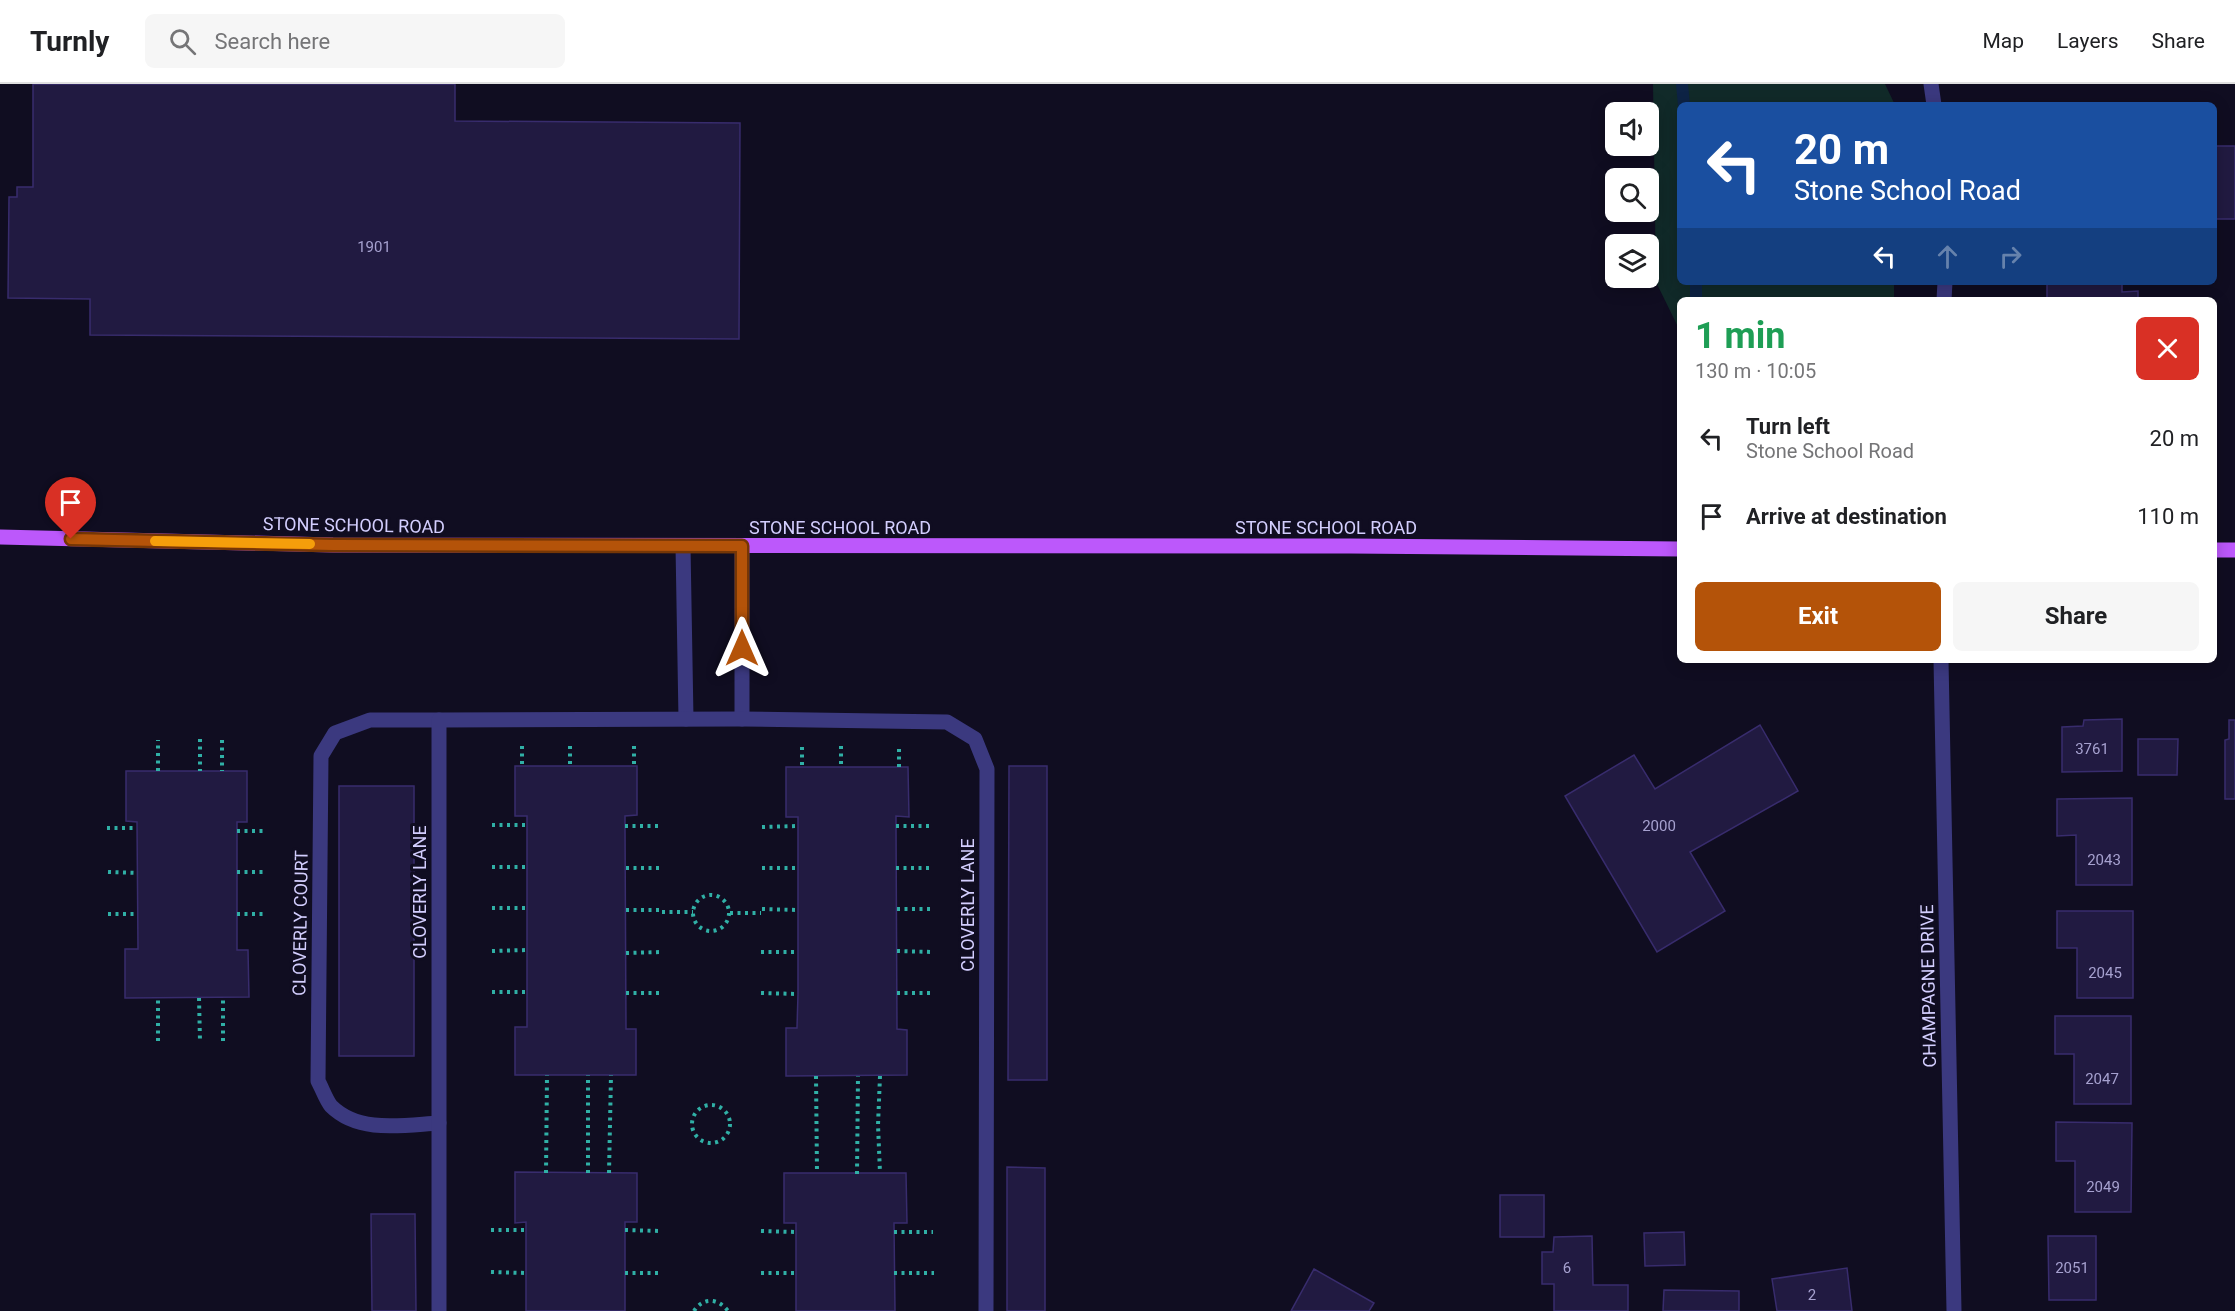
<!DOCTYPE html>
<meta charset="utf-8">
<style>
body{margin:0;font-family:Roboto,sans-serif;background:#f6f6f6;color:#202124;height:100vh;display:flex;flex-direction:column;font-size:22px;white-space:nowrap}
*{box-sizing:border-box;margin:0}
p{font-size:20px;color:#757577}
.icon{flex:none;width:33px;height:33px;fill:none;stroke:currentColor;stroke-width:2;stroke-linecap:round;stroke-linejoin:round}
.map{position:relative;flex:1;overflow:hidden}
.panel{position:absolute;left:1677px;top:213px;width:540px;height:366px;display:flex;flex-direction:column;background:#fff;border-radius:9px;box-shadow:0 3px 15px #0003}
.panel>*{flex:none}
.top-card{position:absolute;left:1677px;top:18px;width:540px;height:183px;border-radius:9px;box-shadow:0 3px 15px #0003;background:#1a4fa0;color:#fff;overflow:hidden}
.fabs{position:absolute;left:1605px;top:18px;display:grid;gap:12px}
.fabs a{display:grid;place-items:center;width:54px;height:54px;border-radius:9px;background:#fff;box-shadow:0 3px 15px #0003;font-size:30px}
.pin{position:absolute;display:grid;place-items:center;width:51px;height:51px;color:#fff;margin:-62px -26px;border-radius:50% 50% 50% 0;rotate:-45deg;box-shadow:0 0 6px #0007}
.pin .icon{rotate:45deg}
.me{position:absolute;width:66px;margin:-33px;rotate:0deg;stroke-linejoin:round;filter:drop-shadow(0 0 4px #0008)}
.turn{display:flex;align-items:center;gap:21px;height:126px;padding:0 18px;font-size:27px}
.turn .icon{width:78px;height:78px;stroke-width:2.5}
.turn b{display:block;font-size:42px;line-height:51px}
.lanes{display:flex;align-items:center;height:57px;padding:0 18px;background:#0003;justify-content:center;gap:30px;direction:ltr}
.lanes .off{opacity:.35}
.round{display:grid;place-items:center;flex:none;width:63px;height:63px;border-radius:9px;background:#f6f6f6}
.summary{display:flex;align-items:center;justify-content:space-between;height:102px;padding:0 18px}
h1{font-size:36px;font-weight:700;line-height:45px;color:#1e9e55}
.button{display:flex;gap:12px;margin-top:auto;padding:12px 18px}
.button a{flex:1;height:69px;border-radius:9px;background:#b45309;color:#fff;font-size:24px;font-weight:700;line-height:69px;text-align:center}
.button a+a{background:#f6f6f6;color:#202124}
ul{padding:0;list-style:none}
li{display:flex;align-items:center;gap:18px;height:78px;padding:0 18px}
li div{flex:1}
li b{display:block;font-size:22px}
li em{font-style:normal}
header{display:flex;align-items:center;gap:36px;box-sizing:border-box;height:84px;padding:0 30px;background:#fff;border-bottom:2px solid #e0e0e0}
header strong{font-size:28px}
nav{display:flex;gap:33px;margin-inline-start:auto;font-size:21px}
.search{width:420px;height:54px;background:#f6f6f6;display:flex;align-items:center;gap:15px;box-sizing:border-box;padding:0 21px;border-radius:9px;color:#757577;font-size:22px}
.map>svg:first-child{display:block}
</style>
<header>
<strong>Turnly</strong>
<div class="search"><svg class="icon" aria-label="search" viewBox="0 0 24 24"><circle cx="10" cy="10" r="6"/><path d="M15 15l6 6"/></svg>Search here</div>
<nav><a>Map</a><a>Layers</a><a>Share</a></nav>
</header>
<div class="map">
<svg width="2235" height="1227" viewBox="0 0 2235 1227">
<rect width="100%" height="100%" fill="#100d21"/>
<path fill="#112a29" d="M1653 0H1885L1895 21H1680V198H1894V216H1680V247L1656 198Z"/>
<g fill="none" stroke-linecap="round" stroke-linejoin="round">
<g stroke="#0d2345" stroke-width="12">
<path d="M1682 0 1684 21"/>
<path d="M1696 198V216"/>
</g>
</g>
<g fill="#211a41" stroke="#382c6d" stroke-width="1.5">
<path d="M33 0H455V37L740 39 739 255 90 251V215L8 214 9 113H17V103H33Z"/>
<rect x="2214" y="62" width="21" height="73"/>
<path d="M2047 198H2122V208L2138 207V216H2047Z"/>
<path d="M2122 635V687L2062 688V643L2083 642 2084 636Z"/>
<path d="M2229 636H2235V715H2225V656L2229 655Z"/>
<path d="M1760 641 1798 707 1690 768 1725 827 1657 868 1565 712 1634 671 1655 705Z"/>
<path d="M2138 655H2178L2177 691H2138Z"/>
<path d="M515 682H637V731L625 732V742L626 945H636V991H515V943H527V732H515Z"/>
<path d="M1009 682H1047V996H1008Z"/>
<path d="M786 683H908L909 733 896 732V742L897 945 907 946V991L786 992V944H797L798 910V733H786Z"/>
<path d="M126 687H247V738H237V866H248L249 913 125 914V865H138L137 738 126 737Z"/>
<rect x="339" y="702" width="75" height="270"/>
<path d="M2132 714V801H2076V751L2057 752V715Z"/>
<path d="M2057 827H2133V914H2077V864H2057Z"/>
<path d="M2055 932H2131V1020H2074V970H2055Z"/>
<path d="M2056 1038 2132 1039 2131 1128H2075V1077H2056Z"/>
<path d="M1007 1083 1045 1084V1227H1007Z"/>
<path d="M515 1088 637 1089V1138H625V1227H526V1138L515 1139Z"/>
<path d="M784 1089H906L907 1139H894L895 1227H796V1139H784Z"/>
<rect x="1500" y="1111" width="44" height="42"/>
<path d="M371 1130H415L416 1227H372Z"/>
<path d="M1684 1148 1685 1181 1645 1182 1644 1149Z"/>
<path d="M1592 1152 1593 1201H1628V1227H1554V1200H1542V1168H1553L1554 1153Z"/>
<path d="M2048 1152H2096V1216H2049Z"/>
<path d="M1847 1184 1852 1227H1777L1772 1195Z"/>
<path d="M1314 1185 1374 1219 1369 1227H1291Z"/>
<path d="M1664 1206 1739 1207V1227H1663Z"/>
</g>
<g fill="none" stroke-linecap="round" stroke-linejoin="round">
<g stroke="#30b0a6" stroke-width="4" stroke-dasharray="3 4.5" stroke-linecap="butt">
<path d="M200 655V687"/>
<path d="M222 656V687"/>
<path d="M522 662V682"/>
<path d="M570 662V682"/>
<path d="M634 662V682"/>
<path d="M841 662V683"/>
<path d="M802 663V683"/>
<path d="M899 665V683"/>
<path d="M158 687V656"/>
<path d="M492 741H527"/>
<path d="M625 742H662"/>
<path d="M896 742H932"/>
<path d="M762 743 798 742"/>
<path d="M107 744H137"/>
<path d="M237 747H266"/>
<path d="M492 783H527"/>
<path d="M626 784H662"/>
<path d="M762 784H798"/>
<path d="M896 784H933"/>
<path d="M108 788 138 789"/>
<path d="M237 788H265"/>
<circle cx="711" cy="829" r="18"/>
<path d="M492 824H527"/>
<path d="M762 825 798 826"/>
<path d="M897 825H933"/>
<path d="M626 826H662"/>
<path d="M662 828H693"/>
<path d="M730 829H761"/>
<path d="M108 830H137"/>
<path d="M237 830H265"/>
<path d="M492 867 527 866"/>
<path d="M897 867 933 868"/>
<path d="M761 868H797"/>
<path d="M626 869 662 868"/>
<path d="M492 908H526"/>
<path d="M626 909H662"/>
<path d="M761 909 798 910"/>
<path d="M897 909H933"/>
<path d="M199 914 200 957"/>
<path d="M158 957V914"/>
<path d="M223 957V913"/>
<path d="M816 992 817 1089"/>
<path d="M880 992 878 1041 880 1089"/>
<circle cx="711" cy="1040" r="19"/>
<path d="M546 1089 547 991"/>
<path d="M588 1089V991"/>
<path d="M609 1089 611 991"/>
<path d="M857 1090 858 992"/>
<path d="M491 1146H526"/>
<path d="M625 1146 661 1147"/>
<path d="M761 1147 796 1148"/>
<path d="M894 1148H933"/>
<path d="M491 1188 526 1189"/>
<path d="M625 1189H661"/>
<path d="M761 1189H796"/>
<path d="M894 1189H934"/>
<path d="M694 1227C703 1213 718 1214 728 1227"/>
</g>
<g stroke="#3b397f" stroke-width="15">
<path d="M1931 0 1934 21"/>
<path d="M1944 216 1945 198"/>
<path d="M683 462 686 635"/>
<path d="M742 462V635"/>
<path d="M1941 576 1954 1227"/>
<path d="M439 636H370L335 649 321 672 318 997C322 1004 326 1016 331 1022 359 1050 404 1041 439 1039"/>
<path d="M439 1227V636L742 635 947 638 975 655 987 685 986 1227"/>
</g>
<g stroke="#bc58fb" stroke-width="15">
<path d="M0 453 333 461 1350 462 1680 465"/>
<path d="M2214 466H2235"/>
</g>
</g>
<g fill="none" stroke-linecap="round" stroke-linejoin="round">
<g stroke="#753606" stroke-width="15">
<path id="route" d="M71 455 333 461 742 462V564"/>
</g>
<use href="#route" stroke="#b45309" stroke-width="10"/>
<path stroke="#f59e0b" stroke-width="10" d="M155 457 310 460"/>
</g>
<g text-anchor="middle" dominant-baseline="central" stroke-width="6" stroke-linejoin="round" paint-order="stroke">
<g font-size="15" fill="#a6a1cf">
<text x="374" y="163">1901</text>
<text x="2092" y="665">3761</text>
<text x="1659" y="742">2000</text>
<text x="2104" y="776">2043</text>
<text x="2105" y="889">2045</text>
<text x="2102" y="995">2047</text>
<text x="2103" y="1103">2049</text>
<text x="1567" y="1184">6</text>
<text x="2072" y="1184">2051</text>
<text x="1812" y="1211">2</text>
</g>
<g font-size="18" fill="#d3cefe" stroke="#100d21">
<text transform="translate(354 441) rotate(1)">STONE SCHOOL ROAD</text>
<text x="840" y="443">STONE SCHOOL ROAD</text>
<text x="1326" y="443">STONE SCHOOL ROAD</text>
<text transform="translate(419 808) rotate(-90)">CLOVERLY LANE</text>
<text transform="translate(967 821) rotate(-90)">CLOVERLY LANE</text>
<text transform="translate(300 839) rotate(-89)">CLOVERLY COURT</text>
<text transform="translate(1928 902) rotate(-91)">CHAMPAGNE DRIVE</text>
</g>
</g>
</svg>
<div class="fabs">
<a><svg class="icon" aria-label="sound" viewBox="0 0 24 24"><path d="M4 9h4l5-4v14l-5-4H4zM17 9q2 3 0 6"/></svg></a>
<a><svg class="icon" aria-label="search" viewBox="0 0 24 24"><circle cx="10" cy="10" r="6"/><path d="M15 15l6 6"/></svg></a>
<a><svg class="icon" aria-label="layers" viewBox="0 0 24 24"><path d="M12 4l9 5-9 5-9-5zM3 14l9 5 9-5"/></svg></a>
</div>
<div class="pin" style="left:71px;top:455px;background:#d93025"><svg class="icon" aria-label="arrive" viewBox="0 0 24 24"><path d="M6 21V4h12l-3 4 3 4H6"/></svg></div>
<svg class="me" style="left:742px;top:564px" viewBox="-20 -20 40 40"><path d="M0-17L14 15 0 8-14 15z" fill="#b45309" stroke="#fff" stroke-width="4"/></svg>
<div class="top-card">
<div class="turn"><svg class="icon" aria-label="left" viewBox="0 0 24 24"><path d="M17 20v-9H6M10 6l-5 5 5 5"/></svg><div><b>20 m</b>Stone School Road</div></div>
<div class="lanes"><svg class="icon" aria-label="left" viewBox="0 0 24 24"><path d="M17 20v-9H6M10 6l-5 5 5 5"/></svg><svg class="icon off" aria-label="ahead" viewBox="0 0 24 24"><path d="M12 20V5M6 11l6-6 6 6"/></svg><svg class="icon off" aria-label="right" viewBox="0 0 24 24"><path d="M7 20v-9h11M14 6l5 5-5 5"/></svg></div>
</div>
<section class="panel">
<div class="summary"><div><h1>1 min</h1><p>130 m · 10:05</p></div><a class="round" style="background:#d93025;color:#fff"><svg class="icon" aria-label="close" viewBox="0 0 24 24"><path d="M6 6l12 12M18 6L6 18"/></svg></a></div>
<ul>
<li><svg class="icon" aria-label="left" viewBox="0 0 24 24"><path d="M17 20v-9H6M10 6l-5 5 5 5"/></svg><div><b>Turn left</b><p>Stone School Road</p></div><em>20 m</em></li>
<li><svg class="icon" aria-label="arrive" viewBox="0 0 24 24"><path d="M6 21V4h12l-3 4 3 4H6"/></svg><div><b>Arrive at destination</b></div><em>110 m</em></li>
</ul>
<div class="button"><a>Exit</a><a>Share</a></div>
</section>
</div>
